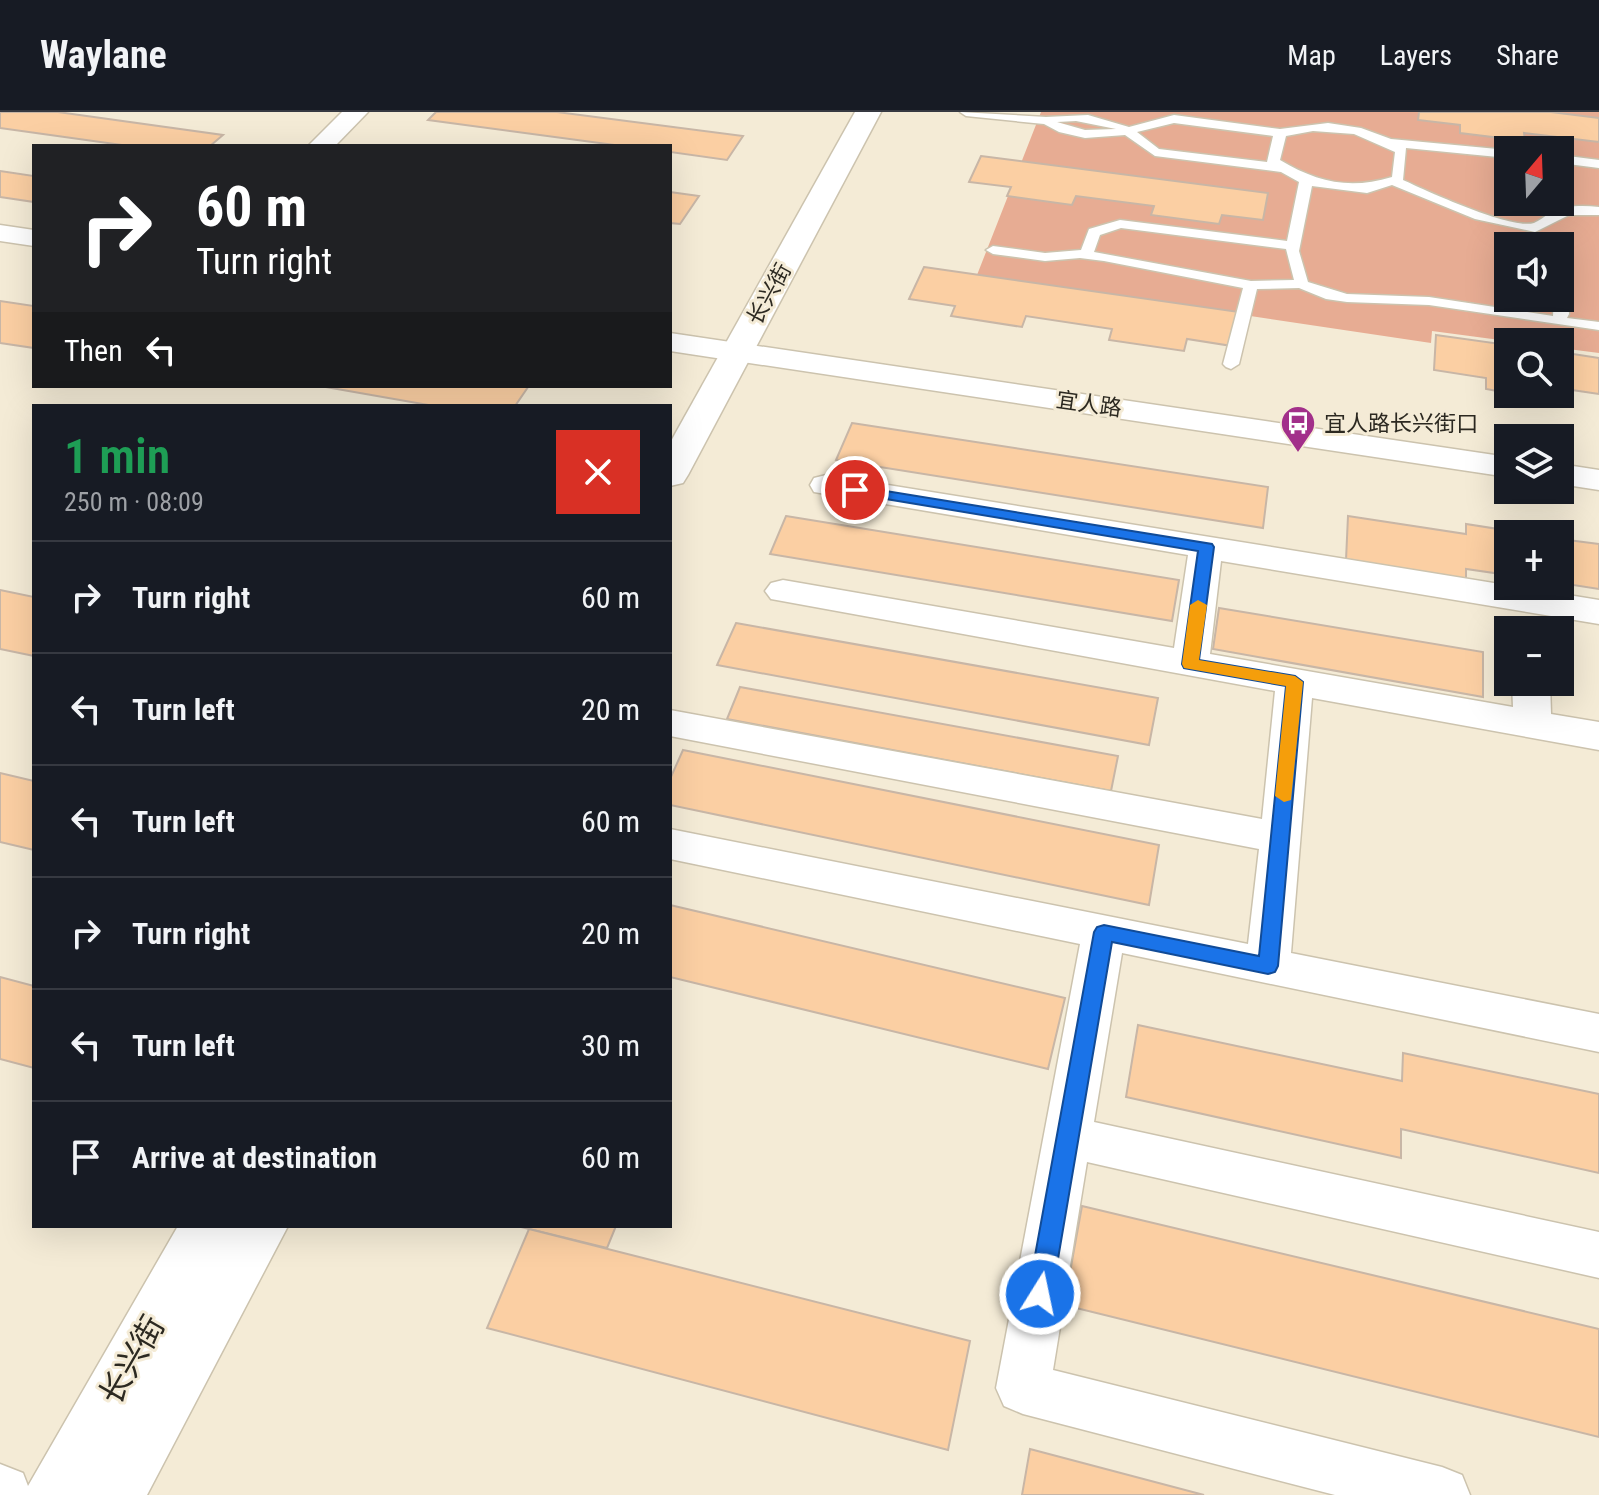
<!DOCTYPE html>
<meta charset="utf-8">
<style>
body{margin:0;font-family:"Roboto Condensed","Noto Sans SC",sans-serif;background:#242831;color:#f1f3f6;height:100vh;display:flex;flex-direction:column;font-size:30px;white-space:nowrap}
*{box-sizing:border-box;margin:0}
p{font-size:26px;color:#9ea1a6}
.icon{flex:none;width:44px;height:44px;fill:none;stroke:currentColor;stroke-width:2;stroke-linecap:round;stroke-linejoin:round}
.map{position:relative;flex:1;overflow:hidden}
.side{position:absolute;left:32px;top:292px;width:640px;height:824px;display:flex;flex-direction:column;background:#171b24;border-radius:0px;box-shadow:0 8px 32px #0002}
.side>*{flex:none}
.hud{position:absolute;left:32px;top:32px;width:640px;height:244px;border-radius:0px;box-shadow:0 8px 32px #0002;background:#202124;color:#fff;overflow:hidden}
.needle{width:52px;rotate:19deg}
.buttons{position:absolute;left:1494px;top:24px;display:grid;gap:16px}
.buttons a{display:grid;place-items:center;width:80px;height:80px;border-radius:0px;background:#171b24;box-shadow:0 8px 32px #0002;font-size:40px}
.pin{position:absolute;display:grid;place-items:center;width:68px;height:68px;color:#fff;margin:-34px;border:4px solid #fff;border-radius:50%;box-shadow:0 2px 8px #0007}
.me{position:absolute;width:88px;margin:-44px;rotate:10deg;stroke-linejoin:round;filter:drop-shadow(0 0 6px #0008)}
.turn{display:flex;align-items:center;gap:28px;height:168px;padding:0 32px;font-size:36px}
.turn .icon{width:104px;height:104px;stroke-width:2.5}
.turn b{display:block;font-size:56px;line-height:68px}
.then{display:flex;align-items:center;height:76px;padding:0 32px;background:#0003;gap:16px;font-size:30px}
.round{display:grid;place-items:center;flex:none;width:84px;height:84px;border-radius:0px;background:#242831}
.head{display:flex;align-items:center;justify-content:space-between;height:136px;padding:0 32px}
h1{font-size:48px;font-weight:600;line-height:60px;color:#1e9e55}
ul{padding:0;list-style:none}
li{display:flex;align-items:center;gap:24px;height:112px;padding:0 32px;border-top:2px solid #363941}
li div{flex:1}
li b{display:block;font-size:30px}
li em{font-style:normal}
header{display:flex;align-items:center;gap:48px;box-sizing:border-box;height:112px;padding:0 40px;background:#171b24;border-bottom:2px solid #363941}
header strong{font-size:38px}
nav{display:flex;gap:44px;margin-inline-start:auto;font-size:28px}
.map>svg:first-child{display:block}
</style>
<header>
<strong>Waylane</strong>
<nav><a>Map</a><a>Layers</a><a>Share</a></nav>
</header>
<div class="map">
<svg width="1599" height="1383" viewBox="0 0 1599 1383">
<rect width="100%" height="100%" fill="#f4ebd6"/>
<path fill="#e7ac93" fill-rule="evenodd" d="M1041 0H1599V241L1560 236V230H1515L1432 219 1431 231 977 163ZM1508 38H1560V90H1508ZM1508 134H1560V186H1508Z"/>
<g fill="#fbcfa3" stroke="#c8b6a6" stroke-width="2">
<path d="M0 0H58L223 23 210 34H129L0 16Z"/>
<path d="M436 0H557L743 24 727 48 670 40V34H622L428 8Z"/>
<path d="M1419 0H1551L1599 6V30L1524 21 1525 29 1460 21V13L1418 8Z"/>
<path d="M981 44 1268 81 1263 108 1222 103 1219 112 1151 103 1154 94 1076 84 1072 93 1007 84 1011 75 969 70Z"/>
<path d="M0 59 34 64V90L0 85Z"/>
<path d="M670 80 699 84 680 112 670 111Z"/>
<path d="M924 155 1239 200 1232 234 1187 227 1184 239 1109 228 1112 217 1026 204 1022 215 951 204 955 194 909 187Z"/>
<path d="M0 189 34 194V236L0 231Z"/>
<path d="M1436 223 1508 233V281L1486 277V266L1434 258Z"/>
<path d="M1560 240 1599 246V282L1565 277 1566 289 1517 282H1560Z"/>
<path d="M320 274H524L528 275 515 294H434Z"/>
<path d="M852 311 1268 375 1263 416 836 348Z"/>
<path d="M786 404 1179 468 1172 509 770 442Z"/>
<path d="M1348 404 1466 422V412L1530 422H1508V463L1466 457V467L1346 448Z"/>
<path d="M1560 427 1599 432V477L1560 471Z"/>
<path d="M0 478 34 485V544L0 537Z"/>
<path d="M1219 496 1483 540V585L1213 537Z"/>
<path d="M736 511 1158 586 1149 633 717 553Z"/>
<path d="M740 575 1118 644 1111 679 727 607Z"/>
<path d="M683 638 1159 733 1149 793 670 693V667Z"/>
<path d="M0 661 34 669V738L0 730Z"/>
<path d="M670 793 1065 886 1048 957 670 865Z"/>
<path d="M0 865 34 874V956L0 947Z"/>
<path d="M1138 913 1402 969 1403 941 1599 982V1061L1401 1017V1046L1126 985Z"/>
<path d="M1082 1094 1599 1217V1325L1064 1193Z"/>
<path d="M517 1114H616L607 1136Z"/>
<path d="M529 1117 970 1229 948 1338 487 1216Z"/>
<path d="M1030 1337 1204 1383H1022Z"/>
</g>
<g fill="none" stroke-linecap="round" stroke-linejoin="round">
<g stroke="#ccc3ae" stroke-width="3">
<g id="service">
<path d="M960 0 1046 5 1088 3 1129 15 1174 3 1280 17 1328 11 1361 16 1391 27 1508 38V46L1406 36 1403 68C1427 79 1511 118 1534 111 1539 109 1545 104 1550 101 1566 93 1582 93 1599 95V103H1569L1535 120 1475 107 1392 73 1367 81 1312 74 1299 139 1308 170 1347 182 1429 185 1553 204 1554 186H1560V174L1567 178 1569 202 1567 206 1599 210V218L1429 193 1347 190 1326 187 1299 176 1257 177 1239 252 1231 257 1226 255 1223 252 1243 176 1104 149 1080 146 1045 149 993 142 986 138 993 134 1045 141 1081 138 1089 117 1120 108 1287 129 1299 70 1281 60 1155 44 1125 23 1085 26 1059 20 1044 12 966 4ZM1076 9 1116 17 1085 18 1057 10ZM1174 11 1273 24 1267 50 1159 37 1137 20ZM1313 19 1354 22 1395 40 1392 65C1349 78 1317 70 1280 48L1286 24ZM1121 116 1286 137 1294 168 1251 169 1094 140 1100 123Z"/>
<path d="M1560 43 1599 48V56L1560 51Z"/>
</g>
</g>
<g stroke="#ccc3ae" stroke-width="3">
<g id="minor">
<path d="M342 0H368L335 34H308Z"/>
<path d="M0 113 34 118V134L0 129Z"/>
<path d="M670 221 1508 345V365L670 239Z"/>
<path d="M1560 352 1599 358V378L1560 372Z"/>
<path d="M826 363 1599 488V512L1221 449 1210 542 1513 595 1512 570H1550L1551 602 1599 610V638L1312 586 1291 841 1599 902V940L1122 841 1094 1010 1599 1120V1166L1087 1050 1053 1258 1442 1355 1462 1363 1470 1383H1335L1023 1302 1004 1294 996 1276 1080 832 670 747V717L1248 832 1259 737 670 624V598L1262 707 1275 579 771 487 765 479 771 471 783 468 1174 536 1188 443 814 380 810 373 814 366Z"/>
</g>
</g>
<g stroke="#ccc3ae" stroke-width="3">
<g id="secondary">
<path d="M855 0H881L688 363 683 371 670 374V331Z"/>
<path d="M178 1114H288L147 1383H0V1352L23 1361 28 1374Z"/>
</g>
</g>
<use href="#service" fill="#fff" fill-rule="evenodd"/>
<use href="#minor" fill="#fff" fill-rule="evenodd"/>
<use href="#secondary" fill="#fff" fill-rule="evenodd"/>
</g>
<path fill="#1a73e8" stroke="#114b97" stroke-width="2" d="M855 374 1212 432 1214 435 1199 548 1295 564 1303 570 1278 854 1275 860 1268 862 1112 830 1052 1182 1048 1189 1040 1193 1032 1189 1028 1182 1094 820 1097 815 1104 813 1259 844 1286 574 1184 556 1182 552 1198 439 850 381 848 378Z"/>
<path fill="#f59e0b" d="M1198 488 1207 493 1199 548 1295 564 1303 570 1291 688 1284 690 1275 684 1286 574 1184 556 1182 552 1190 493Z"/>
<defs>
<g id="bus-pin" transform="scale(1.8)"><path d="M0 17L-7.5 6A9.5 9.5 0 1 1 7.5 6Z" fill="#a22f8a" stroke="#f4ebd6"/><path d="M-5-6H5V4H4V6H2V4H-2V6H-4V4H-5ZM-3.5-4V0h7V-4ZM-3.5 1.2v1.5H-2V1.2ZM2 1.2v1.5H3.5V1.2Z" fill="#fff"/></g>
</defs>
<g fill-rule="evenodd">
<use href="#bus-pin" x="1298" y="311"/>
</g>
<g text-anchor="middle" dominant-baseline="central" stroke-width="6" stroke-linejoin="round" paint-order="stroke">
<g font-size="22" fill="#2c2921" stroke="#f4ebd6">
<text transform="translate(769 182) rotate(-61)">长兴街</text>
<text transform="translate(1089 292) rotate(8)">宜人路</text>
</g>
<g font-size="22" fill="#2c2921" stroke="#f4ebd6" text-anchor="start">
<text x="1324" y="311">宜人路长兴街口</text>
</g>
<g font-size="32" fill="#2c2921" stroke="#f4ebd6">
<text transform="translate(132 1248) rotate(-60)">长兴街</text>
</g>
</g>
</svg>
<div class="buttons">
<a><svg class="needle" viewBox="-14 -14 28 28"><path d="M0-13l5 13h-10z" fill="#e53935"/><path d="M0 13l5-13h-10z" fill="#9ea1a6"/></svg></a>
<a><svg class="icon" aria-label="sound" viewBox="0 0 24 24"><path d="M4 9h4l5-4v14l-5-4H4zM17 9q2 3 0 6"/></svg></a>
<a><svg class="icon" aria-label="search" viewBox="0 0 24 24"><circle cx="10" cy="10" r="6"/><path d="M15 15l6 6"/></svg></a>
<a><svg class="icon" aria-label="layers" viewBox="0 0 24 24"><path d="M12 4l9 5-9 5-9-5zM3 14l9 5 9-5"/></svg></a>
<a>+</a>
<a>−</a>
</div>
<div class="pin" style="left:855px;top:378px;background:#d93025"><svg class="icon" aria-label="arrive" viewBox="0 0 24 24"><path d="M6 21V4h12l-3 4 3 4H6"/></svg></div>
<svg class="me" style="left:1040px;top:1182px" viewBox="-20 -20 40 40"><circle r="17" fill="#1a73e8" stroke="#fff" stroke-width="3"/><path d="M0-11L8 9 0 5-8 9z" fill="#fff"/></svg>
<div class="hud">
<div class="turn"><svg class="icon" aria-label="right" viewBox="0 0 24 24"><path d="M7 20v-9h11M14 6l5 5-5 5"/></svg><div><b>60 m</b>Turn right</div></div>
<div class="then">Then<svg class="icon" aria-label="left" viewBox="0 0 24 24"><path d="M17 20v-9H6M10 6l-5 5 5 5"/></svg></div>
</div>
<section class="side">
<div class="head"><div><h1>1 min</h1><p>250 m · 08:09</p></div><a class="round" style="background:#d93025;color:#fff"><svg class="icon" aria-label="close" viewBox="0 0 24 24"><path d="M6 6l12 12M18 6L6 18"/></svg></a></div>
<ul>
<li><svg class="icon" aria-label="right" viewBox="0 0 24 24"><path d="M7 20v-9h11M14 6l5 5-5 5"/></svg><div><b>Turn right</b></div><em>60 m</em></li>
<li><svg class="icon" aria-label="left" viewBox="0 0 24 24"><path d="M17 20v-9H6M10 6l-5 5 5 5"/></svg><div><b>Turn left</b></div><em>20 m</em></li>
<li><svg class="icon" aria-label="left" viewBox="0 0 24 24"><path d="M17 20v-9H6M10 6l-5 5 5 5"/></svg><div><b>Turn left</b></div><em>60 m</em></li>
<li><svg class="icon" aria-label="right" viewBox="0 0 24 24"><path d="M7 20v-9h11M14 6l5 5-5 5"/></svg><div><b>Turn right</b></div><em>20 m</em></li>
<li><svg class="icon" aria-label="left" viewBox="0 0 24 24"><path d="M17 20v-9H6M10 6l-5 5 5 5"/></svg><div><b>Turn left</b></div><em>30 m</em></li>
<li><svg class="icon" aria-label="arrive" viewBox="0 0 24 24"><path d="M6 21V4h12l-3 4 3 4H6"/></svg><div><b>Arrive at destination</b></div><em>60 m</em></li>
</ul>
</section>
</div>
